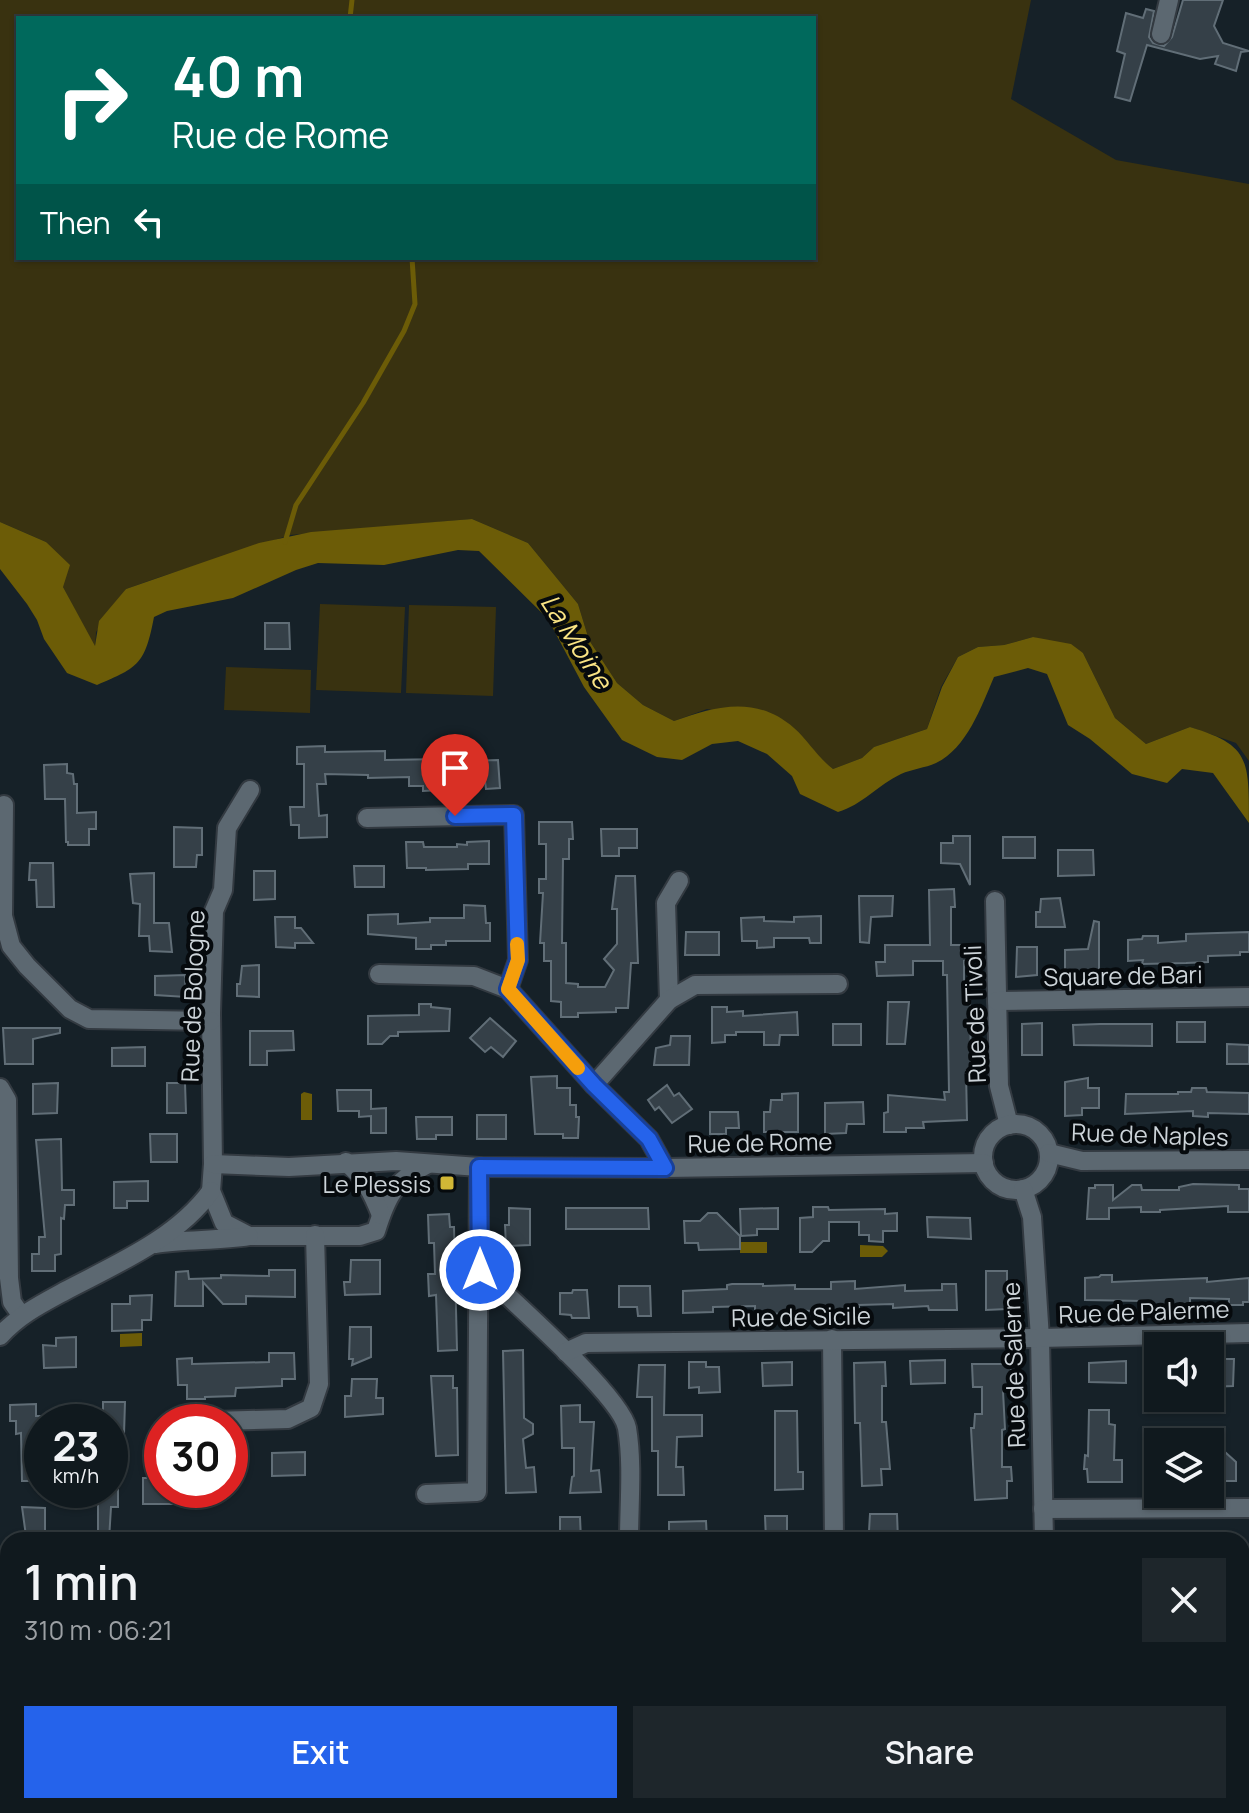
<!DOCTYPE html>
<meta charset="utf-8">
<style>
body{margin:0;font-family:Manrope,sans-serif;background:#1e262b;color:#f1f3f6;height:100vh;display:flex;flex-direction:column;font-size:30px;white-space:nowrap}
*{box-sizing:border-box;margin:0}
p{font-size:26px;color:#9ca0a4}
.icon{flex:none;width:44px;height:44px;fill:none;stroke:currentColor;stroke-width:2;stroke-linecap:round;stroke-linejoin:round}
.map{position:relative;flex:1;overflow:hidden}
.sheet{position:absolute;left:0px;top:1532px;width:1250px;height:282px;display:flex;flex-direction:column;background:#10191e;border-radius:24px 24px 0 0;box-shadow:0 2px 6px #0004,0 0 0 2px #30383c}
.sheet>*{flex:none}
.guide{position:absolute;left:16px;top:16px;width:800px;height:244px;border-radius:0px;box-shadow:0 2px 6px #0004,0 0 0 2px #30383c;background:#00695c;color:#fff;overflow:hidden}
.buttons{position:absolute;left:1144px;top:1332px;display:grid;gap:16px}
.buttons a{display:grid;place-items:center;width:80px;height:80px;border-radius:0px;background:#10191e;box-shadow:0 2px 6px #0004,0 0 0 2px #30383c;font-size:40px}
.speed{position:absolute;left:24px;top:1404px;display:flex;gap:16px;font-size:40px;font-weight:700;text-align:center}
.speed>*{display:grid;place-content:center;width:104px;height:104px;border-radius:50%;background:#10191e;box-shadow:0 2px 6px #0004,0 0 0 2px #30383c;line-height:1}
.speed small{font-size:20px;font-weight:400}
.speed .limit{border:12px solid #d22;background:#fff;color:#111}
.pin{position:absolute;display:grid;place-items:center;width:68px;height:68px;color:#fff;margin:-82px -34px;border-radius:50% 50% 50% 0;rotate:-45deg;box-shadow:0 0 8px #0007}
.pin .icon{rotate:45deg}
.me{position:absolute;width:88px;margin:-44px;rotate:0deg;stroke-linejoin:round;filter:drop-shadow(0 0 6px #0008)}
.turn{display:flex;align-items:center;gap:28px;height:168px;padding:0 24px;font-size:36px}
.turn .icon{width:104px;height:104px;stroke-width:2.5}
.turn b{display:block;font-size:56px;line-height:68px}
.then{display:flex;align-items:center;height:76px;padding:0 24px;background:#0003;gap:16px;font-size:30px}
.round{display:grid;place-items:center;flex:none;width:84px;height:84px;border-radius:0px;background:#1e262b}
.headline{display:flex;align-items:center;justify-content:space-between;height:136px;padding:0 24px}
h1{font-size:48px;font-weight:600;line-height:60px}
.button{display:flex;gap:16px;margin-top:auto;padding:16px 24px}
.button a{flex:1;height:92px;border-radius:0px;background:#2563eb;color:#fff;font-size:32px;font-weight:600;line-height:92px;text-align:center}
.button a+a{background:#1e262b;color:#f1f3f6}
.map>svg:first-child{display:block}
</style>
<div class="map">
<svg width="1249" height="1813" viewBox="0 0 1249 1813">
<rect width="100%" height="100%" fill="#162128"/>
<g fill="#393210" fill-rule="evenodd">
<path d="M0 0H1031L1011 99 1116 160 1249 184V761L1236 743 1190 727 1146 744 1115 718 1083 653 1033 637 1004 645 978 647 958 657 941 687 927 729 874 747 862 758 833 769 819 758 793 728 707 709 674 721 643 705 617 683 589 640 578 604 528 543 472 519 290 535 160 577 126 589 96 632 95 648 63 587 46 542 0 522ZM18 18H814V258H18Z"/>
<path d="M320 604 405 607 401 693 316 690Z"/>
<path d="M409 605 496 607 493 696 406 693Z"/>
<path d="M226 667 311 670 310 713 224 710Z"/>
</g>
<g fill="#6c5c07">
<path d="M472 519 528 543 578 604 589 640 617 683 643 705 674 721C716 706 756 695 794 728 808 740 817 757 833 769L862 758 874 747 927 729 942 687 958 657 978 647 1004 645 1033 637 1071 644 1083 653 1115 718 1146 744 1190 727C1249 745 1249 758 1249 823L1213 773 1182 769 1167 783 1132 774 1090 739 1068 725 1047 674 1028 668 994 677C981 707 967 748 936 763 925 768 912 769 901 774 878 785 862 805 838 812L800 794 792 776 767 754 738 741 712 744 682 760 657 757 622 740 584 687 548 619 479 551 458 550 384 565 318 563 296 570 233 598 167 611 154 617C145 663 140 667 97 685L67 673 44 639 37 620 27 604 0 569V522L46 542 70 565 63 587 95 646 99 621 126 589 259 543 311 532Z"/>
<path d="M304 1092 312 1094V1120H301V1094Z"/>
<rect x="740" y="1242" width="27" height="11"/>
<path d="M860 1245 883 1246 888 1251 882 1257H860Z"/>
<path d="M142 1333V1346L120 1347V1334Z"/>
</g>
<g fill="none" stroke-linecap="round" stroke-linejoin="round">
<g stroke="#6c5c07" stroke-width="5">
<path d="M350 18 352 0"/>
<path d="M285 542 296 505 363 403 404 331 415 304 412 258"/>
</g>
</g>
<g fill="#354048" stroke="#616e77" stroke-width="2">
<path d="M1183 0H1223L1214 26 1223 43 1249 51 1241 52 1236 71 1215 64 1218 56 1200 59 1147 45 1130 101 1115 97 1125 54 1117 51 1126 13 1143 18 1146 9 1154 11 1149 37 1153 43 1164 46 1172 37Z"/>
<path d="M265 623H289L290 649H265Z"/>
<path d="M325 746V752L385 751V760L442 759V790L423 791V786H409V777L368 778V775L325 774 326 784H317L319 816 327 815V837L299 838V825H291L290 807H304V764H297V747Z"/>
<path d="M498 760 500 788 486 789 485 781 467 782 466 761Z"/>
<path d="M67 764V773L73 774 74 784H77V813L96 812V829H89V845H68V842H66L65 799H45L44 765Z"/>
<path d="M539 822H572L573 839H569V859H563L562 943H566V983L578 984V987H605L614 970 604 959 617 944V909H612L616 876H635L638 963H631L628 1008H616V1012L578 1013V1017H561V1002L551 1001V961H544V943H540L543 893H539V879H546V844H539Z"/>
<path d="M174 827 202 828V855H197L196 867H174Z"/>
<path d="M601 829H637V848H619V856H602Z"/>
<path d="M953 836H970V885L960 864 941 863V843H953Z"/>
<rect x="1003" y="837" width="32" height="21"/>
<path d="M489 841V864H468V869L426 870V868H407L406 842H423L424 847H457V844L467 845V842Z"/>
<path d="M1058 850H1093L1094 875 1058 876Z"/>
<path d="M30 863H53L54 907H37L36 880H29Z"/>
<path d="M354 866H384V887H355Z"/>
<path d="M254 871H275V899L254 900Z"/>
<path d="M154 873V923H169L172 952 150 951 149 936H139L140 904 133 903 130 874Z"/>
<path d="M954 889 955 907H951V945H967V961H964V994H970L971 1071H966L967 1120 923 1122 924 1128H906V1132H884V1113L888 1112V1095L945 1100 944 1092H949L947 975H943V961H913V975L877 976 876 962H885V945H930L929 890Z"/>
<path d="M859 896H893L892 916 871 917 869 943 860 942Z"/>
<path d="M1060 898 1065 927H1036V912H1040L1041 899Z"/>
<path d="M464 905 485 906 486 923H490V941H446V945H431V949H416V938L368 934V915L398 914V924L430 922V918H464Z"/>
<path d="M821 916V943H810L809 938H774V947L757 948V941H742L741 918 764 917V921L794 922V917Z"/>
<path d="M275 917H295V928H301L313 943H295V948L276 947Z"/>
<path d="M1094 921 1099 922V972L1074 973 1073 970H1065V950L1088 949Z"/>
<path d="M686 932H719V955H685Z"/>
<path d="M1249 932V952H1240V955L1208 956V962L1186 963 1142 964 1143 960 1128 961V940L1142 939 1143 936H1158V943L1186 941V934Z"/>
<path d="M1017 947H1037V975L1016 977Z"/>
<path d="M259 965V997L237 996V984H240L242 966Z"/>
<path d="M185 975 186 997 155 995V976Z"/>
<path d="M888 1002H909L905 1044H887Z"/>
<path d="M419 1004H431V1007L450 1009 449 1031 398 1032V1036H390L382 1044H368V1016L419 1015Z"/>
<path d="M712 1007H727V1012L743 1011V1016L797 1012 798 1035H780L779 1045H764V1032H736V1035H725V1042L712 1043Z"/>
<path d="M490 1018 516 1041 503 1057 491 1047 485 1052 470 1038Z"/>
<rect x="1177" y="1022" width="28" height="20"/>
<path d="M1042 1023V1055H1022V1024Z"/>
<rect x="833" y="1024" width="28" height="21"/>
<path d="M1100 1024H1152V1046L1074 1045 1073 1025Z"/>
<path d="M3 1028H60V1033L33 1039V1064H5Z"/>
<path d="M250 1031H293L294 1050 267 1051V1065H250Z"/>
<path d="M671 1036H690L689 1065H654L656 1048 670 1045Z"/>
<path d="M1227 1044 1249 1045V1064H1227Z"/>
<path d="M145 1047V1066H112V1048Z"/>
<path d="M557 1076V1088H570V1105H576V1117H579L578 1138H563V1134H535L531 1077Z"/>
<path d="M1088 1078V1088H1099V1108H1082V1115L1065 1116V1082Z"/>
<path d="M58 1083 57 1113 33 1114V1084Z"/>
<path d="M167 1083H185L186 1113H167Z"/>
<path d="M667 1085 674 1096 679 1093 692 1109 672 1123 659 1107 655 1110 648 1100Z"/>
<path d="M1192 1088H1206L1207 1092 1249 1093V1114L1208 1113V1117L1193 1116V1111L1125 1114 1126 1094H1178V1092H1191Z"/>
<path d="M337 1090H371V1109L386 1108V1133H371V1116L359 1117V1111H338Z"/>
<path d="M798 1093V1132H764V1112H770L771 1100H782V1094Z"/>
<path d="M863 1102 864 1124H847L846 1133 825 1134V1103Z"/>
<path d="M710 1112H738L739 1128H726V1134H710Z"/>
<rect x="477" y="1115" width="29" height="24"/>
<path d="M416 1117H452V1135H436V1139H417Z"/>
<path d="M150 1134H177V1162H151Z"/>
<path d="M61 1139 62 1190H74V1205H65L64 1219 61 1218V1254L55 1255V1271H32V1254H39V1237H45L36 1140Z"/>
<path d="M148 1181V1201H127V1208H114V1182Z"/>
<path d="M1193 1184 1239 1185V1189H1249V1212H1228V1206L1160 1210V1212H1141V1207L1109 1208V1219H1087L1089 1188H1095V1185H1113V1200L1132 1185H1141L1142 1190H1179V1187Z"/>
<path d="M813 1207H828L829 1210 885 1209V1214L897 1213V1231H883V1242L869 1241V1235H859V1222H829V1241H823L812 1252H800V1218L813 1217Z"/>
<path d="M509 1208 530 1209V1245L506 1246 505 1225H509Z"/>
<path d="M566 1208H648L649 1229H566Z"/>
<path d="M778 1208V1229H757V1235L741 1236 740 1209Z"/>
<path d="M708 1213H717L740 1236V1249L699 1250 698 1243H685L684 1221H700Z"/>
<path d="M449 1214 450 1227H454L457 1350 438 1351 436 1295 429 1296 428 1274H435L434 1243H429L428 1215Z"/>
<path d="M927 1217 970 1218 971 1239 928 1237Z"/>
<path d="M351 1260H380V1294L345 1295 344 1282H350Z"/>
<path d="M269 1270H295V1297L246 1296V1304H223L203 1282V1306H175L176 1272 188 1271 189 1279 221 1278V1275L269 1276Z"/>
<path d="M986 1271H1007V1309L986 1310Z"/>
<path d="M1101 1275H1112V1282L1207 1278V1282L1249 1278V1302H1243V1305H1229V1299L1190 1298V1306H1144V1301L1085 1300V1278L1099 1277Z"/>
<path d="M855 1281V1289L905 1285V1291L942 1290V1284H956L957 1310H929L928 1306 893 1308V1304L859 1305V1310H847L846 1313 794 1310V1314L755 1313V1306L713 1307V1312L683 1313V1291L727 1289V1285L732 1284H763V1286L795 1285V1289H831V1282Z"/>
<path d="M619 1286H650L651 1316H638L637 1307H619Z"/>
<path d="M573 1290H587L589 1318H572L571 1315 560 1314V1293H572Z"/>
<path d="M152 1295 151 1320H142V1330L112 1331V1304H130V1296Z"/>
<path d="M350 1327H371V1357L352 1365 353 1359H349Z"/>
<path d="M76 1337V1367L44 1368 43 1345 56 1346V1338Z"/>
<path d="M523 1350 524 1418 533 1424V1434L523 1439 526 1468 534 1467 536 1492 506 1493 503 1351Z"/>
<path d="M269 1353H294L295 1379H282V1386L236 1388 235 1396 205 1397V1399H187V1385H178L177 1359 192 1358V1364L269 1362Z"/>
<path d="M1219 1359H1234L1233 1386 1210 1387V1367H1219Z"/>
<path d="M945 1360V1383L911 1384 910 1361Z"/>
<path d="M1126 1361V1383L1089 1382V1363Z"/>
<path d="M689 1362H706V1367H719L720 1392 699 1393V1387L689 1388Z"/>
<path d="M792 1362V1385L763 1386 762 1363Z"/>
<path d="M885 1362 886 1386H882V1422H886L890 1469H881L882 1485 862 1486 860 1423H855L854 1363Z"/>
<path d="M972 1364H1011V1391H1003L1005 1429 1002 1430V1467H1011L1012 1481H1007V1498L975 1500 971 1428H974L975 1414H982V1387H973Z"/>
<path d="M639 1365H665L664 1415H702V1436L677 1437 676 1467H683L684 1495H658V1451H652V1397H637Z"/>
<path d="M431 1376H453V1388H457L458 1455 436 1456Z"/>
<path d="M352 1379H377L376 1398H383V1414L345 1417V1396H351Z"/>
<path d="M103 1402H125L124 1434 110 1435V1422H103Z"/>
<path d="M36 1404V1416H42V1481H22L21 1433 16 1434V1421H10V1405Z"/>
<path d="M580 1405V1422H594L591 1471 599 1470 601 1492 570 1493 572 1477 574 1476V1448H562L561 1406Z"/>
<path d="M1089 1410H1109V1424L1115 1425 1114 1460H1122V1482H1088L1087 1469H1084L1085 1455 1088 1456Z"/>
<path d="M775 1411H797L798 1472H803V1489L775 1490Z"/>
<path d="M305 1452V1475L272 1476V1453Z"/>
<path d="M1210 1452H1225L1236 1462V1481H1210Z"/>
<path d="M143 1478H157V1482H162V1490H175V1504H143Z"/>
<path d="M98 1490H118V1507H111L109 1540 98 1539Z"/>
<path d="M22 1507 45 1508V1536H26Z"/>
<path d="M870 1514H897L898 1540H876V1531H869Z"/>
<path d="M765 1516H787V1540H766Z"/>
<path d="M560 1517H580L581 1540H560Z"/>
<path d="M706 1521 707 1540H681V1536H669V1522Z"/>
</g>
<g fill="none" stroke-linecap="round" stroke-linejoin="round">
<g stroke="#333a41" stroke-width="22">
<g id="minor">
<path d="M1161 34 1169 0"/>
<path d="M250 790 227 828 223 890 214 911 211 1013 213 1164 211 1191 224 1223 249 1236H360L376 1231C387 1196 394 1181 428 1164"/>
<path d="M4 805 3 916 11 946 27 966 70 1009 89 1019 211 1021"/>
<path d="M367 818 514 815 518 960 508 989"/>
<path d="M995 901 999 1086 1009 1125"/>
<path d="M379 974 474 976 508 989 594 1085 649 1139 665 1168"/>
<path d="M669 1000 666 903 679 881"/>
<path d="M997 1001 1249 997"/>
<path d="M594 1085 669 1000 695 985 838 984"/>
<path d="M0 1088 7 1100 9 1278 12 1302 21 1315"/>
<circle cx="1016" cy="1157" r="33"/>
<path d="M1049 1153 1082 1161 1249 1160"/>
<path d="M346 1162C365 1178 372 1192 381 1215"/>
<path d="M213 1164 289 1167 396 1161 479 1167 665 1168 984 1163"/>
<path d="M1023 1189 1032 1217 1040 1338 1044 1540"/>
<path d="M155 1244C186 1239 217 1241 249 1236"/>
<path d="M480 1270C508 1297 621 1396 627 1428 633 1464 629 1504 629 1540"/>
<path d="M0 1336C19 1315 41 1304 65 1291 116 1264 176 1239 211 1191"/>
<path d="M832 1339 834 1538"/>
<path d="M566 1352 586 1343 1040 1338 1249 1333"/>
<path d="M178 1422 288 1419 311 1408 319 1384 315 1235"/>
<path d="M426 1494 477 1492 479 1167"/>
<path d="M1043 1509 1249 1508"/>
<path d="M430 1806 432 1813"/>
<path d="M751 1806 752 1813"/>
<path d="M836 1806 837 1813"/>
<path d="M621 1813 656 1806"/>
</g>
</g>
<g stroke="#333a41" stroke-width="24">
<g id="tertiary">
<path d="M1044 1806V1813"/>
<path d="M265 1813 275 1806"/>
</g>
</g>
<use href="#minor" stroke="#5c6871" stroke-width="18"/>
<use href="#tertiary" stroke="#5c6871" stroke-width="20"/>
</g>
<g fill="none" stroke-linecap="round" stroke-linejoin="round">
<g stroke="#184099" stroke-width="20">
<path id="route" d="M455 816 514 815 518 960 508 989 594 1085 649 1139 665 1168 479 1167 480 1270"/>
</g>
<use href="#route" stroke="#2563eb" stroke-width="14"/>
<path stroke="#f59e0b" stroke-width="14" d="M517 944 518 960 508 989 578 1068"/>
</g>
<rect fill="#d1b736" stroke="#060a0d" stroke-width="3" x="439" y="1175" width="16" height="16" rx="4"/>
<g text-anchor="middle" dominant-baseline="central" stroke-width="8" stroke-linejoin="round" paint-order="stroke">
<g font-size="24" fill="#ccd3d8" stroke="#060a0d">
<text transform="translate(1123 975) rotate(-1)">Square de Bari</text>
<text transform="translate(192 996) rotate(-88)">Rue de Bologne</text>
<text transform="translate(974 1014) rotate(-92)">Rue de Tivoli</text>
<text transform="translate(1150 1134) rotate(2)">Rue de Naples</text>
<text transform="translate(760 1142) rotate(-1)">Rue de Rome</text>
<text transform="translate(1144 1311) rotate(-2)">Rue de Palerme</text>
<text transform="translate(801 1316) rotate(-1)">Rue de Sicile</text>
<text transform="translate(1013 1365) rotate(-92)">Rue de Salerne</text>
</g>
<g font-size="24" fill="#ccd3d8" stroke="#060a0d" text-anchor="end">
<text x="431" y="1183">Le Plessis</text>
</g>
<g font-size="26" font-style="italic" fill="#fae484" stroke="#060a0d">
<text transform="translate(577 641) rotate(57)">La Moine</text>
</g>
</g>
</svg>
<div class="buttons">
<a><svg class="icon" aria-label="sound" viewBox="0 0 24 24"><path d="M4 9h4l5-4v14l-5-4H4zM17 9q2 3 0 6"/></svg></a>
<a><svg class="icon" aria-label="layers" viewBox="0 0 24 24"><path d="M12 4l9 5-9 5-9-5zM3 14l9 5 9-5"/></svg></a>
</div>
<div class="speed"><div>23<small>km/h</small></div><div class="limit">30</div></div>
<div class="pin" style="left:455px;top:816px;background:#d93025"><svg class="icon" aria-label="arrive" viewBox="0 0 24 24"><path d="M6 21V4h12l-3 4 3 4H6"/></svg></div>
<svg class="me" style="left:480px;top:1270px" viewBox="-20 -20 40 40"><circle r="17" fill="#2563eb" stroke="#fff" stroke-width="3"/><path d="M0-11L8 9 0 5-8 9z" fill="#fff"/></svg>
<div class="guide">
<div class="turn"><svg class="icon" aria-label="right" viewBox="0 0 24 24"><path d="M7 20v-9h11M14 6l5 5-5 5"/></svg><div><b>40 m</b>Rue de Rome</div></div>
<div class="then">Then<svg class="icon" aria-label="left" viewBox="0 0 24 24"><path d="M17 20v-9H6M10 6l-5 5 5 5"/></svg></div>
</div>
<section class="sheet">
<div class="headline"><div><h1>1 min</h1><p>310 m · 06:21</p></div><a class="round"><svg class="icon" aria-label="close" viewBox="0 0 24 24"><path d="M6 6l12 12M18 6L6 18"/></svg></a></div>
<div class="button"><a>Exit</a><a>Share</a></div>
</section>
</div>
